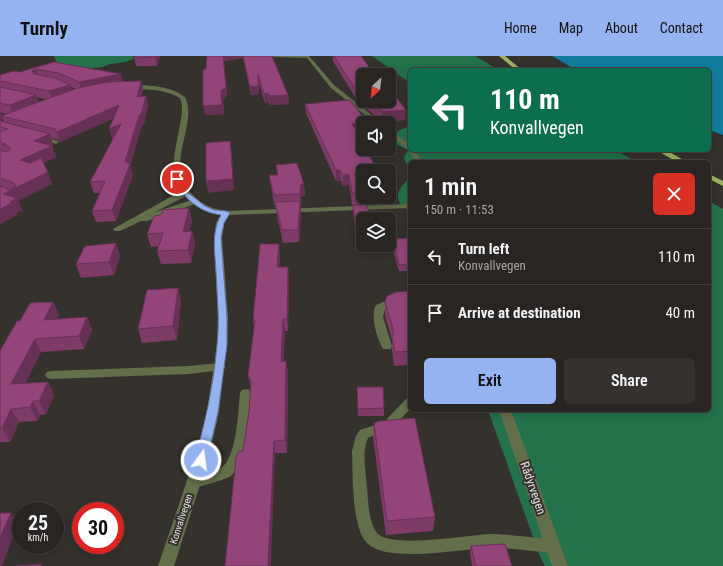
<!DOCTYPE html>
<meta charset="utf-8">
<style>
body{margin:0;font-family:"Roboto Condensed",sans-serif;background:#34312f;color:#f1f3f6;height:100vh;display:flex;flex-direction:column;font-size:15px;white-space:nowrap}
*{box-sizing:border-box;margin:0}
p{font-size:13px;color:#a5a5a5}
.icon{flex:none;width:22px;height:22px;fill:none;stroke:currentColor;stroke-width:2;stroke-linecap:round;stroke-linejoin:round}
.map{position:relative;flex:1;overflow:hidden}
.sheet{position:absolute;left:408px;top:104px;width:303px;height:252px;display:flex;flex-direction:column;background:#282522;border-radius:6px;box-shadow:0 2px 10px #0003,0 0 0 1px #444240}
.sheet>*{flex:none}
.top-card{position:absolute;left:408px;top:12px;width:303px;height:84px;border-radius:6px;box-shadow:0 2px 10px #0003,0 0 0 1px #444240;background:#0b6e4f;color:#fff;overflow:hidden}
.needle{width:26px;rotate:207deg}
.tools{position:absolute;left:356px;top:12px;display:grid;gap:8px}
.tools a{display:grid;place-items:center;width:40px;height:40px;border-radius:6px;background:#282522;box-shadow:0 2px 10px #0003,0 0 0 1px #444240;font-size:20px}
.speed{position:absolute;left:12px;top:446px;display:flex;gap:8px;font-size:20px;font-weight:700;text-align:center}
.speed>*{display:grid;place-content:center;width:52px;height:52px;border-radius:50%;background:#282522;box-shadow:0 2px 10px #0003,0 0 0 1px #444240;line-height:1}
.speed small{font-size:10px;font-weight:400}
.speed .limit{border:6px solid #d22;background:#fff;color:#111}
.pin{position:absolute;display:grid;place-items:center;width:34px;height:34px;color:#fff;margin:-17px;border:2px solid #fff;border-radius:50%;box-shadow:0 1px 4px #0007}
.me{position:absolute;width:44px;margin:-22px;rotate:14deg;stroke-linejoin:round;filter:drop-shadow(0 0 3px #0008)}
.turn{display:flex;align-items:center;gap:14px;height:84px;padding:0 16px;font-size:18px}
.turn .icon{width:52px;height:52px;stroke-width:2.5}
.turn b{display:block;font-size:28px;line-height:34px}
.round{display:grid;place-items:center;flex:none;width:42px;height:42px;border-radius:6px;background:#34312f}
.summary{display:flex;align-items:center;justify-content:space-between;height:68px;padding:0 16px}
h1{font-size:24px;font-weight:600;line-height:30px}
.button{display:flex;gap:8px;margin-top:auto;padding:8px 16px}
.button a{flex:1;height:46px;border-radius:6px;background:#95b2f1;color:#111;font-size:16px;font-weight:600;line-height:46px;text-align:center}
.button a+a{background:#34312f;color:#f1f3f6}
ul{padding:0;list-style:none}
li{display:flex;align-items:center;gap:12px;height:56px;padding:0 16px;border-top:1px solid #444240}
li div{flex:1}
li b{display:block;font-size:15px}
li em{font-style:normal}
header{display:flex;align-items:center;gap:24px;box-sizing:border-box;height:56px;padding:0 20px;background:#95b2f1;color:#111}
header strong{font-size:19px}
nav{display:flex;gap:22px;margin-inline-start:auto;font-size:14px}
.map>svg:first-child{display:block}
</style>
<header>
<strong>Turnly</strong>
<nav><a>Home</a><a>Map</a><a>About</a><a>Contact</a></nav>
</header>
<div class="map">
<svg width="723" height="510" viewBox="0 0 723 510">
<rect width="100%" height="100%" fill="#35312d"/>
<g fill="#23724b">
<path d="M54 0H132L135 2 126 6 110 8 102 11 83 13 58 12Z"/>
<path d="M372 0H475L499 14H410V27Z"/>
<path d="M410 71V94H615L637 106H410V116L404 102 408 94 394 87 393 81C397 75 402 72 410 71Z"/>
<path d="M410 121V155C390 145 398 133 410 121Z"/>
<path d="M709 145 723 153V510H545L539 498 488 354H709Z"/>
</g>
<path fill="#117d9c" d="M552 0H723V79L709 74V14H576Z"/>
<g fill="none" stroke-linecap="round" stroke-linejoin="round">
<g fill="#636e4a" fill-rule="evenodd">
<path d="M39 79 58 85 59 86 56 88 37 82 36 81Z"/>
<path d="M185 135 189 137 188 139 155 156 195 143H198V147L147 165H141L120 175H114L113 173 174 139Z"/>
<path d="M410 234V241L385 253 383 261 392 290 391 293H383C377 282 370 260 376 249Z"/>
<path d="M219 307 223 308 225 311 223 314 188 318 51 323 47 322 45 319 47 316 51 315 188 310Z"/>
<path d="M246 333 250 334 252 337C250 360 250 403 232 419 227 423 218 425 212 427 204 429 196 433 188 430L186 426 188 422C198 418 213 418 221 412 237 401 238 356 240 337L242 334Z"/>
<path d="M410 342V353C394 371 392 374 369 381 361 391 366 418 367 431 368 443 369 470 378 478 396 493 470 478 495 478 515 479 534 482 553 483L558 485 560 490 558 495 553 497C534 496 515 492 495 492 466 491 389 509 367 487 351 471 353 417 352 395L356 380 360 374 384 366 406 343Z"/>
</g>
<g fill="#636e4a" fill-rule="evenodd">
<path d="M272 0H309L335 30 382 67H375L331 32 307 2 274 1Z"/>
<path d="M128 29C146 29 170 29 185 41 199 70 162 108 193 139 202 149 213 153 226 155L410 148V152L229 159 224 167 222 182 228 261 227 289 219 356 208 404 174 510H158L194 404 207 356 217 289 218 261 214 182 216 167 221 159C207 156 195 151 186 141 165 119 177 90 181 63 182 56 183 49 180 42 160 31 146 35 126 32L125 31Z"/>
<path d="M389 73 410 89V94H414L423 106H416L408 93 389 78Z"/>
<path d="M499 354H511L568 510H552Z"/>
</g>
<g fill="#9cb45f" fill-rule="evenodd">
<path d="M499 0H505L522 14H516Z"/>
<path d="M656 94H666L687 106H677Z"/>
<path d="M709 118 723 125V130L709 123Z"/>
</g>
</g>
<g fill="#7e3b68" fill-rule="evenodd">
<path d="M135 0H160L157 10H136L134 2Z"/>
<path d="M207 0H272L288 39 289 48 270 49 269 46 265 47 259 27V38L251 39 243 2 224 5 227 39 223 44 224 58 205 59Z"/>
<path d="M333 0H361L363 19V45H389L405 64 383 66 358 46 333 5Z"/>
<path d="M54 6 121 18 123 26 141 25 143 34 141 40 148 49 144 68 142 69 130 110 133 119 116 165 96 166 92 155 100 137H94L90 126 113 83H112L114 62 60 86 58 84 51 82 53 89 52 90 56 101 43 107 52 128 18 145 22 154 16 157 17 159 0 168V65L4 66 3 63 0 65V19L20 16ZM70 30 75 33H76L72 34ZM37 41 45 43 39 46ZM0 56 2 57 8 58 2 60Z"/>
<path d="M305 48 357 77 363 115V128H359L363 137V148L352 149 349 129 343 130 341 125H336L306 57Z"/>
<path d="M276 109 304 128 305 140H301V151H300L301 158 299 186 283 187 277 159 276 152H275L271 131 269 119H277Z"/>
<path d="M353 149 363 163V179H356L353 156Z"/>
<path d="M189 152 192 165 189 175H192L195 188 191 207 161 208 157 195 159 190 151 191 147 178 161 159Z"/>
<path d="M410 182V215H399L392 190 393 183Z"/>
<path d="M116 187 120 200 114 219 81 222 76 208Z"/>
<path d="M280 199 279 211 289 222 288 275H285L283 305H286L288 318 287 397H275L243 395 249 356 251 333 248 320 254 272 253 264Z"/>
<path d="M178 232 181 245 177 284 142 287 138 273Z"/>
<path d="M410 235V309L394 310 392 294V284L385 260V246Z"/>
<path d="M53 246 59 259 57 263 87 261 92 274 84 293 41 296 25 328 48 326 54 339 46 358 40 359 37 365 19 366 10 386H0V295L20 265Z"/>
<path d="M357 339 384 352V360H358Z"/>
<path d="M374 367 435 461 433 475 386 479 373 381Z"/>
<path d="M471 490 512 510H472L470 497Z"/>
</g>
<g fill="#673055">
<path d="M155 0H160L157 10 155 1Z"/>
<path d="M223 0H242L243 2 224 5 227 39 223 44 224 58 205 59 203 50 221 35Z"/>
<path d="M36 13 39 22 35 24 32 15Z"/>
<path d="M121 18 124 27 82 35 79 26Z"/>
<path d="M258 18 259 38 251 39 250 31Z"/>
<path d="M141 25 143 34 139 50 137 41Z"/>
<path d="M70 29 73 38 52 44 49 35Z"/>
<path d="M268 37 269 46 265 47 264 38Z"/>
<path d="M36 39 40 49 13 59 10 49Z"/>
<path d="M288 39 289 48 270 49 269 40Z"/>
<path d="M146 40 148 49 144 68 142 69 130 110 133 119 116 165 112 154 125 106Z"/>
<path d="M119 49 121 59 60 86 57 76Z"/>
<path d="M406 54 405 64 383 66V56Z"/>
<path d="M0 56 3 63 0 65Z"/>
<path d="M367 66V67H363V76L352 77V68Z"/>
<path d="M121 68 124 78 112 83 109 73Z"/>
<path d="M50 78 53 89 38 96 34 85Z"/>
<path d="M230 85 232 96 234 134 208 137 206 125Z"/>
<path d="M52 90 56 101 25 115 20 104Z"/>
<path d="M336 114H340L341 125H336Z"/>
<path d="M48 116 52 128 18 145 22 154 16 157 17 159 0 168V153L3 138Z"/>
<path d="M363 117V128L354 129V118Z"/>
<path d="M349 118V129L343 130V119Z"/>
<path d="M301 128H304L305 140H301V151L300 138Z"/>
<path d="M300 145 301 158 299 186 298 174Z"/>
<path d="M189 152 192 165 186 189 183 176Z"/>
<path d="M192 175 195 188 191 207 188 194Z"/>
<path d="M116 187 120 200 114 219 109 206Z"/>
<path d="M279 188 280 199 278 223 277 211Z"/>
<path d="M288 211 289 222 288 275 287 263Z"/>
<path d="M178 232 181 245 177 284 173 270Z"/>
<path d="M53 246 59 259 50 277 44 264Z"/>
<path d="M87 261 92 274 84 293 79 280Z"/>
<path d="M283 263 285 275 283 318 281 306Z"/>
<path d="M35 283 41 296 18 342 11 328Z"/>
<path d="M286 305 288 318 287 397 285 384Z"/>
<path d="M48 326 54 339 46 358 39 345Z"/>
<path d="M33 345 40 359 37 365 30 351Z"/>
<path d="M11 353 19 366 10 386 2 372Z"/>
<path d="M274 385 275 397 271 510H268Z"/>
<path d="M11 457 18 468 2 510H0V482Z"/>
</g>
<g fill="#934579" stroke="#673055">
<path d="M135 0H155V1L134 2Z"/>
<path d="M207 0H223L226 31 221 35 222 49 203 50V14L206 13Z"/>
<path d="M243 0H272L288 39 269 40 268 37 264 38 258 18V30L250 31Z"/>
<path d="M334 0H361L375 19H363V41L358 37Z"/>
<path d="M54 6 121 18 79 26 58 17 36 13 32 15 34 18 55 22 70 29 49 35 0 25V19L13 15 20 16Z"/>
<path d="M141 25 137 41 146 40 141 59H139L125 106 130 108 112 154 92 155 105 125 90 126 121 68 109 73 119 49 57 76 55 73 1 60 52 41 78 32 107 26Z"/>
<path d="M0 31 36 39 10 49 0 47Z"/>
<path d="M389 33H390L406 54 383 56 369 45H389Z"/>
<path d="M350 44 367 66 352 68 363 87V93H366L378 115H363V117L354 118 363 137H352L349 118 343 119 340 114H336L305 48Z"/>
<path d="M0 65 50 78 34 85 52 90 20 104 30 107 41 102 48 116 3 138 17 142 10 146 12 147 0 153V130L10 134 16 131 14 127 0 122V94L6 96 10 94V91L3 89 6 88 0 86V76L8 73 0 71Z"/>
<path d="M230 85 233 123 206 125V87Z"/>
<path d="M297 107 304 128H301L300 138 274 139 269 119H278L276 109Z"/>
<path d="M300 145 298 174H282L275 146Z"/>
<path d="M353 149H366L373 163H363V172L356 173Z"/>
<path d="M189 152 183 176 192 175 188 194 157 195 163 177 147 178 154 160 161 159 163 154Z"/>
<path d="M410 182V208L399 209 393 183Z"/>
<path d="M116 187 109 206 76 208 85 190Z"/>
<path d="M260 188H279L277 211H288L287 263H283L281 306 286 305 285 384 274 385 268 510H225L236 401 239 395H243L249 356 251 325 248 320 255 264H253Z"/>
<path d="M178 232 173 270 138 273 147 234Z"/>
<path d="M410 235V295L395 296 392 280 394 276 385 246 387 240 396 236Z"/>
<path d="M53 246 44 264 87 261 79 280 35 283 11 328 48 326 39 345H33L30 351 11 353 2 372H0V295L17 265H20L30 247Z"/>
<path d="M357 331H383L384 352 358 353Z"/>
<path d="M415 362 435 461 387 465 374 367 380 365Z"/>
<path d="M0 457H11L0 482Z"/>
<path d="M505 488 512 510H476L471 490Z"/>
<path d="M42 508 41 510H16Z"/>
</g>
<path fill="#95b2f1" stroke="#61749d" d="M175 121H179L187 136 205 150 214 154 226 155 230 157 224 167 221 182 227 262V289L218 356 207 404 205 407 201 409 197 407 195 404C205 366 214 328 217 289 220 265 217 240 216 216 215 196 211 177 221 159 198 156 184 142 174 123Z"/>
<g text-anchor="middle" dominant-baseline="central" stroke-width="4" stroke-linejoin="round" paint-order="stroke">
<g font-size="10" fill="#e5e2df" stroke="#35312d">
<text transform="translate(181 463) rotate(-72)">Konvallvegen</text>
</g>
<g font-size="12" fill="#e5e2df" stroke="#35312d">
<text transform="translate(533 432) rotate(71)">Rådyrvegen</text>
</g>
</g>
</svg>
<div class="tools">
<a><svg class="needle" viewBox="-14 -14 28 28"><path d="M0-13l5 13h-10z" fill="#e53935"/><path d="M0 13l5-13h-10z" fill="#a5a5a5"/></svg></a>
<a><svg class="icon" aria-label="sound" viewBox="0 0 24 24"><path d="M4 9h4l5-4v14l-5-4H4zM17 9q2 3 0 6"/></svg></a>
<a><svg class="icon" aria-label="search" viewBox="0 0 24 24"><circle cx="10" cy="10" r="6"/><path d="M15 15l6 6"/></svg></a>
<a><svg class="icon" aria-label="layers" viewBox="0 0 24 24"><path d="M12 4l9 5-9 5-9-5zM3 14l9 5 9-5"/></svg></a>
</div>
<div class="speed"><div>25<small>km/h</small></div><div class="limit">30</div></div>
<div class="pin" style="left:177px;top:123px;background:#d93025"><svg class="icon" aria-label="arrive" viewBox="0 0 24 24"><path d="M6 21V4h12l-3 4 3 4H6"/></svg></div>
<svg class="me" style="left:201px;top:404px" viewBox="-20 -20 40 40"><circle r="17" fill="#95b2f1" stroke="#fff" stroke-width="3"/><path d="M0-11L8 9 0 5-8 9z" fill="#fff"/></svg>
<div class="top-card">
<div class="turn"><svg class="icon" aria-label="left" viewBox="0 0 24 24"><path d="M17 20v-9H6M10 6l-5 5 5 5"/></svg><div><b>110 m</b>Konvallvegen</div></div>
</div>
<section class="sheet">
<div class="summary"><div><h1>1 min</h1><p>150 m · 11:53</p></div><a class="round" style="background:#d93025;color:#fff"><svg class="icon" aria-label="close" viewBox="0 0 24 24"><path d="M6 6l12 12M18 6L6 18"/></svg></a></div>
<ul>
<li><svg class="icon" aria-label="left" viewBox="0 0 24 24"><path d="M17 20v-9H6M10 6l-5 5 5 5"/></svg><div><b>Turn left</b><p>Konvallvegen</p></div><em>110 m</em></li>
<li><svg class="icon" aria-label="arrive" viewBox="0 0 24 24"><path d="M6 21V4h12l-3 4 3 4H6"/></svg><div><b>Arrive at destination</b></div><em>40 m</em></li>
</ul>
<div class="button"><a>Exit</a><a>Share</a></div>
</section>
</div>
